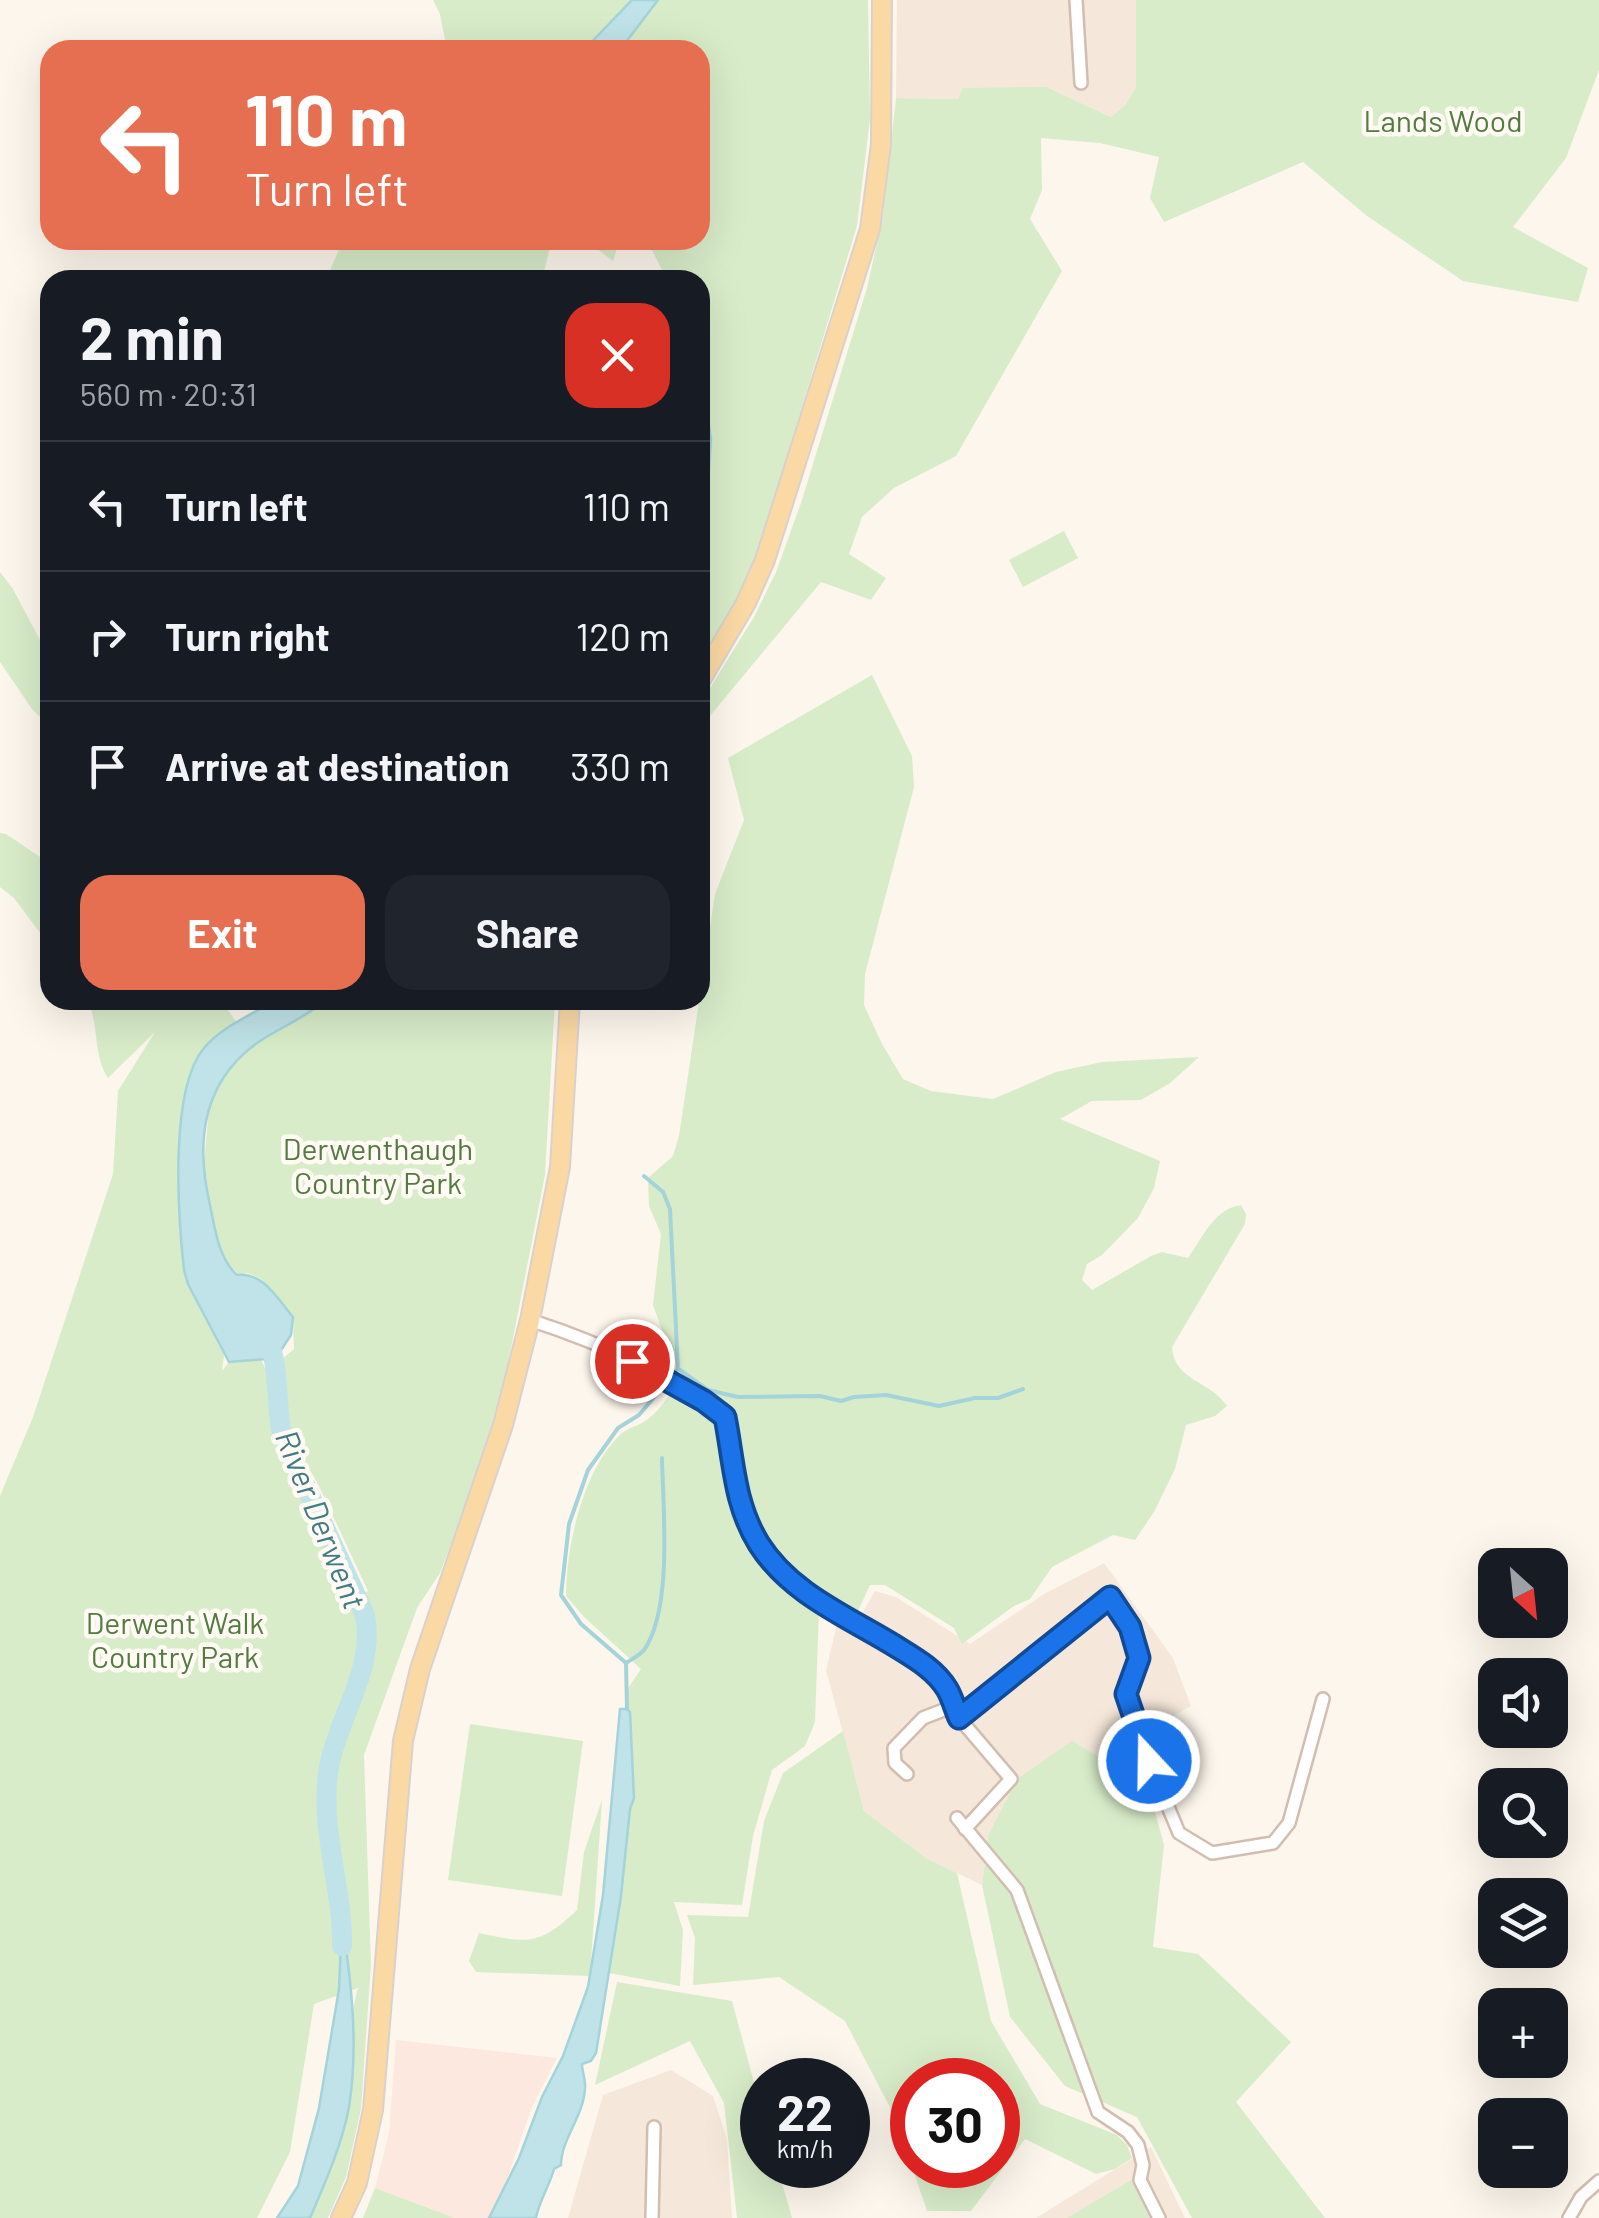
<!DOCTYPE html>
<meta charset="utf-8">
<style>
body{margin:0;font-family:Barlow,sans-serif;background:#20242c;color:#f1f3f6;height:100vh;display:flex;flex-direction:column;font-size:38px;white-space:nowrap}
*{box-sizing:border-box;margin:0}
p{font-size:32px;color:#9ea1a6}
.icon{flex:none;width:55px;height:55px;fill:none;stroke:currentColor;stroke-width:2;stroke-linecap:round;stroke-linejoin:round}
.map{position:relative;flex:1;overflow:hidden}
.details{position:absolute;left:40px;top:270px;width:670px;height:740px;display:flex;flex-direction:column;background:#171b24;border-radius:30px;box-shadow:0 10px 40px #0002}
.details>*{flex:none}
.banner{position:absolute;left:40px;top:40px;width:670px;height:210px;border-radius:30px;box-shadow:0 10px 40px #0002;background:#e76f51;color:#fff;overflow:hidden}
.needle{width:65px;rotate:153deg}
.tools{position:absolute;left:1478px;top:1548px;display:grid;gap:20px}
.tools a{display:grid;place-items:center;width:90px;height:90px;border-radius:20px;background:#171b24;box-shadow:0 10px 40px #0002;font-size:50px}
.speed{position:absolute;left:740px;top:2058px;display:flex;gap:20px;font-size:50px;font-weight:700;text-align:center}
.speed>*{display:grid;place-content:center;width:130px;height:130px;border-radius:50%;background:#171b24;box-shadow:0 10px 40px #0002;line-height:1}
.speed small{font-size:25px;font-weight:400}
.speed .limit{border:15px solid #d22;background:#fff;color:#111}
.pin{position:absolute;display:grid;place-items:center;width:85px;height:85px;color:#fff;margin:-42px;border:5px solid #fff;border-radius:50%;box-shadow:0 2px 10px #0007}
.me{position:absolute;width:110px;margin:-55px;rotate:339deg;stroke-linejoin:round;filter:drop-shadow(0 0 8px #0008)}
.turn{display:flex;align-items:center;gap:35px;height:210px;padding:0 40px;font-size:45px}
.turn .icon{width:130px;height:130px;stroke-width:2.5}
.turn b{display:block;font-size:70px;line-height:85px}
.round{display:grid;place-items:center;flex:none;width:105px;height:105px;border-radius:30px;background:#20242c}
.summary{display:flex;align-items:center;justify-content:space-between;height:170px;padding:0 40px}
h1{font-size:60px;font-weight:700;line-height:75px}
.cta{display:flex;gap:20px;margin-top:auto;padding:20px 40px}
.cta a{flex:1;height:115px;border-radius:30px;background:#e76f51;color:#fff;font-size:40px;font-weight:700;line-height:115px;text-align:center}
.cta a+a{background:#20242c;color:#f1f3f6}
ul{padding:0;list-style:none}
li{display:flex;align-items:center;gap:30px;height:130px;padding:0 40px;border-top:2px solid #363941}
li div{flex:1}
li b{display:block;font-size:38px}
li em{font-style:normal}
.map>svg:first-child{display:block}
</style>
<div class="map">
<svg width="1599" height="2218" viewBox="0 0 1599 2218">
<rect width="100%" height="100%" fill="#fdf6ec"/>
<g fill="#f5e8da">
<path d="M897 0H1136V87L1126 104 1111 117 1045 87 958 99 896 98Z"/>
<path d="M1104 1563 1173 1658 1191 1706 1099 1757 988 1836 982 1885 926 1858 864 1811 826 1670 837 1624 863 1612 875 1591 896 1597 970 1644 1044 1594Z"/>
<path d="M671 2070 713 2096 727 2139 732 2218H568L603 2095Z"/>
<path d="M1151 2147 1185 2218H1036Z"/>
</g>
<path fill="#fde8e0" d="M396 2040 557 2058 532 2107 500 2199 489 2218H455L375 2188 389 2133Z"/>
<g fill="#d8ecc9" fill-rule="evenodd">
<path d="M433 0H632L584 50H447L440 14Z"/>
<path d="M658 0H868L870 119 857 226 753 568 723 629 700 665 703 638 700 602 711 439 700 365V280H667L647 240H700V50H620Z"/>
<path d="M1136 0H1599V70L1566 158 1513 227 1588 268 1578 302 1463 281 1367 216 1303 162 1164 222 1150 198 1159 157 1100 143 1041 138 1042 190 1030 219 1062 271 956 456 894 488 862 517 849 554 886 578 871 600 821 582 700 728V704L754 617 776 572 801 503 867 288 883 216 896 98 958 99 963 88 1046 87 1111 117 1126 104 1136 87Z"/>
<path d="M343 240H618L619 242 613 261 592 245 550 247 542 280H326Z"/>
<path d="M1064 531 1078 558 1023 587 1009 560Z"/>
<path d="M0 572 13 589 50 659V727L32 709 0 662Z"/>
<path d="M872 675 912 756 914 787 865 974 864 1005 882 1044 903 1079 931 1091 993 1099 1056 1072 1102 1062 1199 1057 1170 1083 1141 1100 1092 1101 1060 1119 1160 1161 1154 1188 1138 1218 1102 1255 1087 1264 1082 1280 1092 1290 1151 1256 1162 1252 1188 1258C1203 1237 1214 1209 1241 1205L1246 1214 1245 1224 1172 1347C1174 1381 1211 1381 1227 1406L1215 1416 1186 1425 1175 1469 1154 1512 1135 1540 1113 1535 1052 1567 1030 1599 1014 1606 962 1644 954 1628 885 1585H870L858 1611 819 1609 815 1722 805 1746 772 1770 753 1836 742 1905 674 1902 683 1930 680 1986 609 1973 630 1809 634 1798 626 1691 641 1669 584 1617 566 1596C566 1547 583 1469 621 1434 628 1427 640 1426 648 1419 662 1409 672 1389 683 1376L668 1347 653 1305 661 1234 649 1206 648 1178 673 1156 679 1136 715 894 744 820 728 758Z"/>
<path d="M0 833 6 834 43 859 50 858V946L14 898 0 887Z"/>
<path d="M87 1000H234L227 1009 238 1024C227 1030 214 1037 205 1046 169 1086 178 1217 184 1270L188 1284 224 1355 222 1371 229 1362 261 1360 266 1370 275 1443 322 1535 349 1600 368 1591 319 1486 290 1435 275 1365 294 1349 293 1317 261 1279 248 1273 240 1275 226 1263 219 1244 205 1185 204 1163 210 1098 224 1075 257 1043 325 1000H555L545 1175 503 1389 468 1500 440 1573 417 1608 364 1755 371 1965 361 2109 346 2177 328 2218H310C325 2182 343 2144 349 2105 355 2067 347 2023 358 1988L314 2004 290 2152 257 2218H0V1496L33 1417 113 1174 118 1091 155 1032 108 1078C92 1053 100 1025 87 1000Z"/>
<path d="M470 1724 583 1741 562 1896 448 1880Z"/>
<path d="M843 1731 864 1811 926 1858 957 1873 991 2021 1040 2104 1117 2135 1127 2145 1132 2158 1115 2169 1096 2174 1025 2139 971 2211H927L895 2117 845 2021 779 1977 693 1985 695 1938 687 1915 748 1917 764 1821 783 1773ZM912 2080H998V2165H912Z"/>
<path d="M1135 1737 1164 1845 1153 1947 1198 1954 1291 2042 1236 2102 1325 2218H1192L1137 2117 1065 2086 1010 2017 982 1885 988 1836 1017 1779 1072 1741 1099 1757Z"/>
<path d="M602 1800 590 1976 476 1972 469 1961 479 1933C529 1944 540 1945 577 1910L584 1852Z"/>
<path d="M617 1982 732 2001 762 2112V2165H777L792 2218H737L724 2103 690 2041 595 2085Z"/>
<path d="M1131 2180 1150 2218H1067Z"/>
<path d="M375 2188 455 2218H363Z"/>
</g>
<g fill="#bfe3e8" stroke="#a5d3da" stroke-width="2.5">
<path d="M632 0H658L620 50H584Z"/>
<path d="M700 365 711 439 700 602Z"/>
<path d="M276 1000H325C307 1017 281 1027 260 1041 203 1080 195 1141 210 1205 215 1228 218 1258 237 1275 263 1272 277 1298 293 1317L291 1335 272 1364 266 1359 229 1362 188 1284 184 1270C178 1216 169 1090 204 1048 221 1027 253 1014 276 1000Z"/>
<path d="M620 1709H627L630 1712 634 1798 630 1809 621 1896 596 2053 591 2061 582 2064C582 2072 586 2080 585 2088 584 2116 561 2139 561 2165L554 2169C549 2187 539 2201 536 2218H489L519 2158 542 2097 563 2056 588 1987 603 1895Z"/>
<path d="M342 1919C351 1981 359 2044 349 2107 342 2145 325 2183 310 2218H277L298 2186 319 2108 339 1989Z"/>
</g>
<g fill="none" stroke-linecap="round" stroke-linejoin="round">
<g stroke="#a5d3da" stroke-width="4">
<path d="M680 1370 708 1390 738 1397 820 1396 841 1401 854 1397 886 1395 939 1406 975 1398H998L1023 1389"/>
<path d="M626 1663C632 1659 640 1655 644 1650 673 1609 663 1508 662 1458"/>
<path d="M627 1709 626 1663 581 1624 561 1595 569 1524 588 1470 618 1428 639 1415 678 1369 670 1209 663 1192 644 1176"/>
</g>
<path stroke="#bfe3e8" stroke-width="20" d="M267 1339C279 1357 276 1409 282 1435L365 1615C375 1668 341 1712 330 1762 317 1823 343 1885 342 1946"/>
<g stroke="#d1beb0" stroke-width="16">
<g id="street">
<path d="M1076 0 1081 83"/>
<path d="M530 1320C598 1342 668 1373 725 1417 734 1461 735 1503 758 1542 804 1620 922 1628 954 1706L923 1718 894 1748 895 1763 907 1774"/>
<path d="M954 1706 959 1718 1111 1597 1130 1627 1139 1658 1126 1693 1134 1725 1179 1833 1212 1853 1273 1843 1289 1823 1323 1699"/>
<path d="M959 1718 1011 1779 965 1829"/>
<path d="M957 1818 1017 1890 1098 2112 1128 2132 1138 2145 1143 2165 1140 2180 1159 2218"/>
<path d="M652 2218 654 2127"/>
<path d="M1569 2218 1581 2197 1599 2181"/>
</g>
</g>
<g stroke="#dad1cd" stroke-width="22">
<g id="primary">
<path d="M700 681 746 603 765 560 870 229 881 144 882 0"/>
<path d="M341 2218 357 2183 373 2110 403 1741 420 1669 503 1425 530 1320 560 1167 570 1000"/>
</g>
</g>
<use href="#street" stroke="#fff" stroke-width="11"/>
<use href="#primary" stroke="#fbd9a5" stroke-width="18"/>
</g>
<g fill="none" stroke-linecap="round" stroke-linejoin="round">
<g stroke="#114b97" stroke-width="25">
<path id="route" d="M632 1361 704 1401 725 1417C734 1462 734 1504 759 1544 791 1595 851 1618 900 1649 918 1660 936 1671 947 1689 952 1697 955 1709 959 1718L1110 1597 1130 1627 1139 1658 1126 1694 1149 1761"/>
</g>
<use href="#route" stroke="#1a73e8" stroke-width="18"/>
</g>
<g text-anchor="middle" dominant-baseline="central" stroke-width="9" stroke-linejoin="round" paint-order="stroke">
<g font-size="30" fill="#537a41" stroke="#fffaf3">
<text x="1443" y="120">Lands Wood</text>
<text x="378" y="1148">Derwenthaugh<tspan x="378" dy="34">Country Park</tspan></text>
<text x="175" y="1622">Derwent Walk<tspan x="175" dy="34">Country Park</tspan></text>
</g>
<g font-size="32" font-style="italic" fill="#437c86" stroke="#fffaf3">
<text transform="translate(322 1519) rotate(68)">River Derwent</text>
</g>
</g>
</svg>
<div class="tools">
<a><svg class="needle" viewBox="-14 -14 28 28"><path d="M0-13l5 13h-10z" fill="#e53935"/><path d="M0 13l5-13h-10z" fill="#9ea1a6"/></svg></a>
<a><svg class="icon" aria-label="sound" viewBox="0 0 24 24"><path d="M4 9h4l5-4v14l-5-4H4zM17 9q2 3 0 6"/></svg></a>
<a><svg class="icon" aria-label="search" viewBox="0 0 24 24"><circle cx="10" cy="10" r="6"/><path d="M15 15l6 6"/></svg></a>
<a><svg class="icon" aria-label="layers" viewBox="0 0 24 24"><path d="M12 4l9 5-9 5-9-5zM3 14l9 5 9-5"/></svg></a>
<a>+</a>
<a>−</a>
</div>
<div class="speed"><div>22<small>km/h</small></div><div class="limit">30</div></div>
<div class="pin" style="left:632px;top:1361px;background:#d93025"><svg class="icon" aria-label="arrive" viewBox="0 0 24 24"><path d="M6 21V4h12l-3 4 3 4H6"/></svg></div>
<svg class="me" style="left:1149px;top:1761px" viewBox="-20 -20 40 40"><circle r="17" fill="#1a73e8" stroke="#fff" stroke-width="3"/><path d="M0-11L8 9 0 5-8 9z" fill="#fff"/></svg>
<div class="banner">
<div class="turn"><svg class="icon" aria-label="left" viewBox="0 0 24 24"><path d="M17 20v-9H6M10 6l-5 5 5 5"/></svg><div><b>110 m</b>Turn left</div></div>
</div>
<section class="details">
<div class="summary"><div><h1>2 min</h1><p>560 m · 20:31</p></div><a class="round" style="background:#d93025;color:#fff"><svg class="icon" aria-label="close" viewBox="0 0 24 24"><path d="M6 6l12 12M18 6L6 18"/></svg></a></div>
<ul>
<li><svg class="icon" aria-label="left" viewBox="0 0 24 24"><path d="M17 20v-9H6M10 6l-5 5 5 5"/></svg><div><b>Turn left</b></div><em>110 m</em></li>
<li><svg class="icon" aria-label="right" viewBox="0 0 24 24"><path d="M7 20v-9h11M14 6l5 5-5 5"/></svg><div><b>Turn right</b></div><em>120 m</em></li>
<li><svg class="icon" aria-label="arrive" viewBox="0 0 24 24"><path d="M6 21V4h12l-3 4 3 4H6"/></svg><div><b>Arrive at destination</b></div><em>330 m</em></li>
</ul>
<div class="cta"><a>Exit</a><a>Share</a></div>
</section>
</div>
